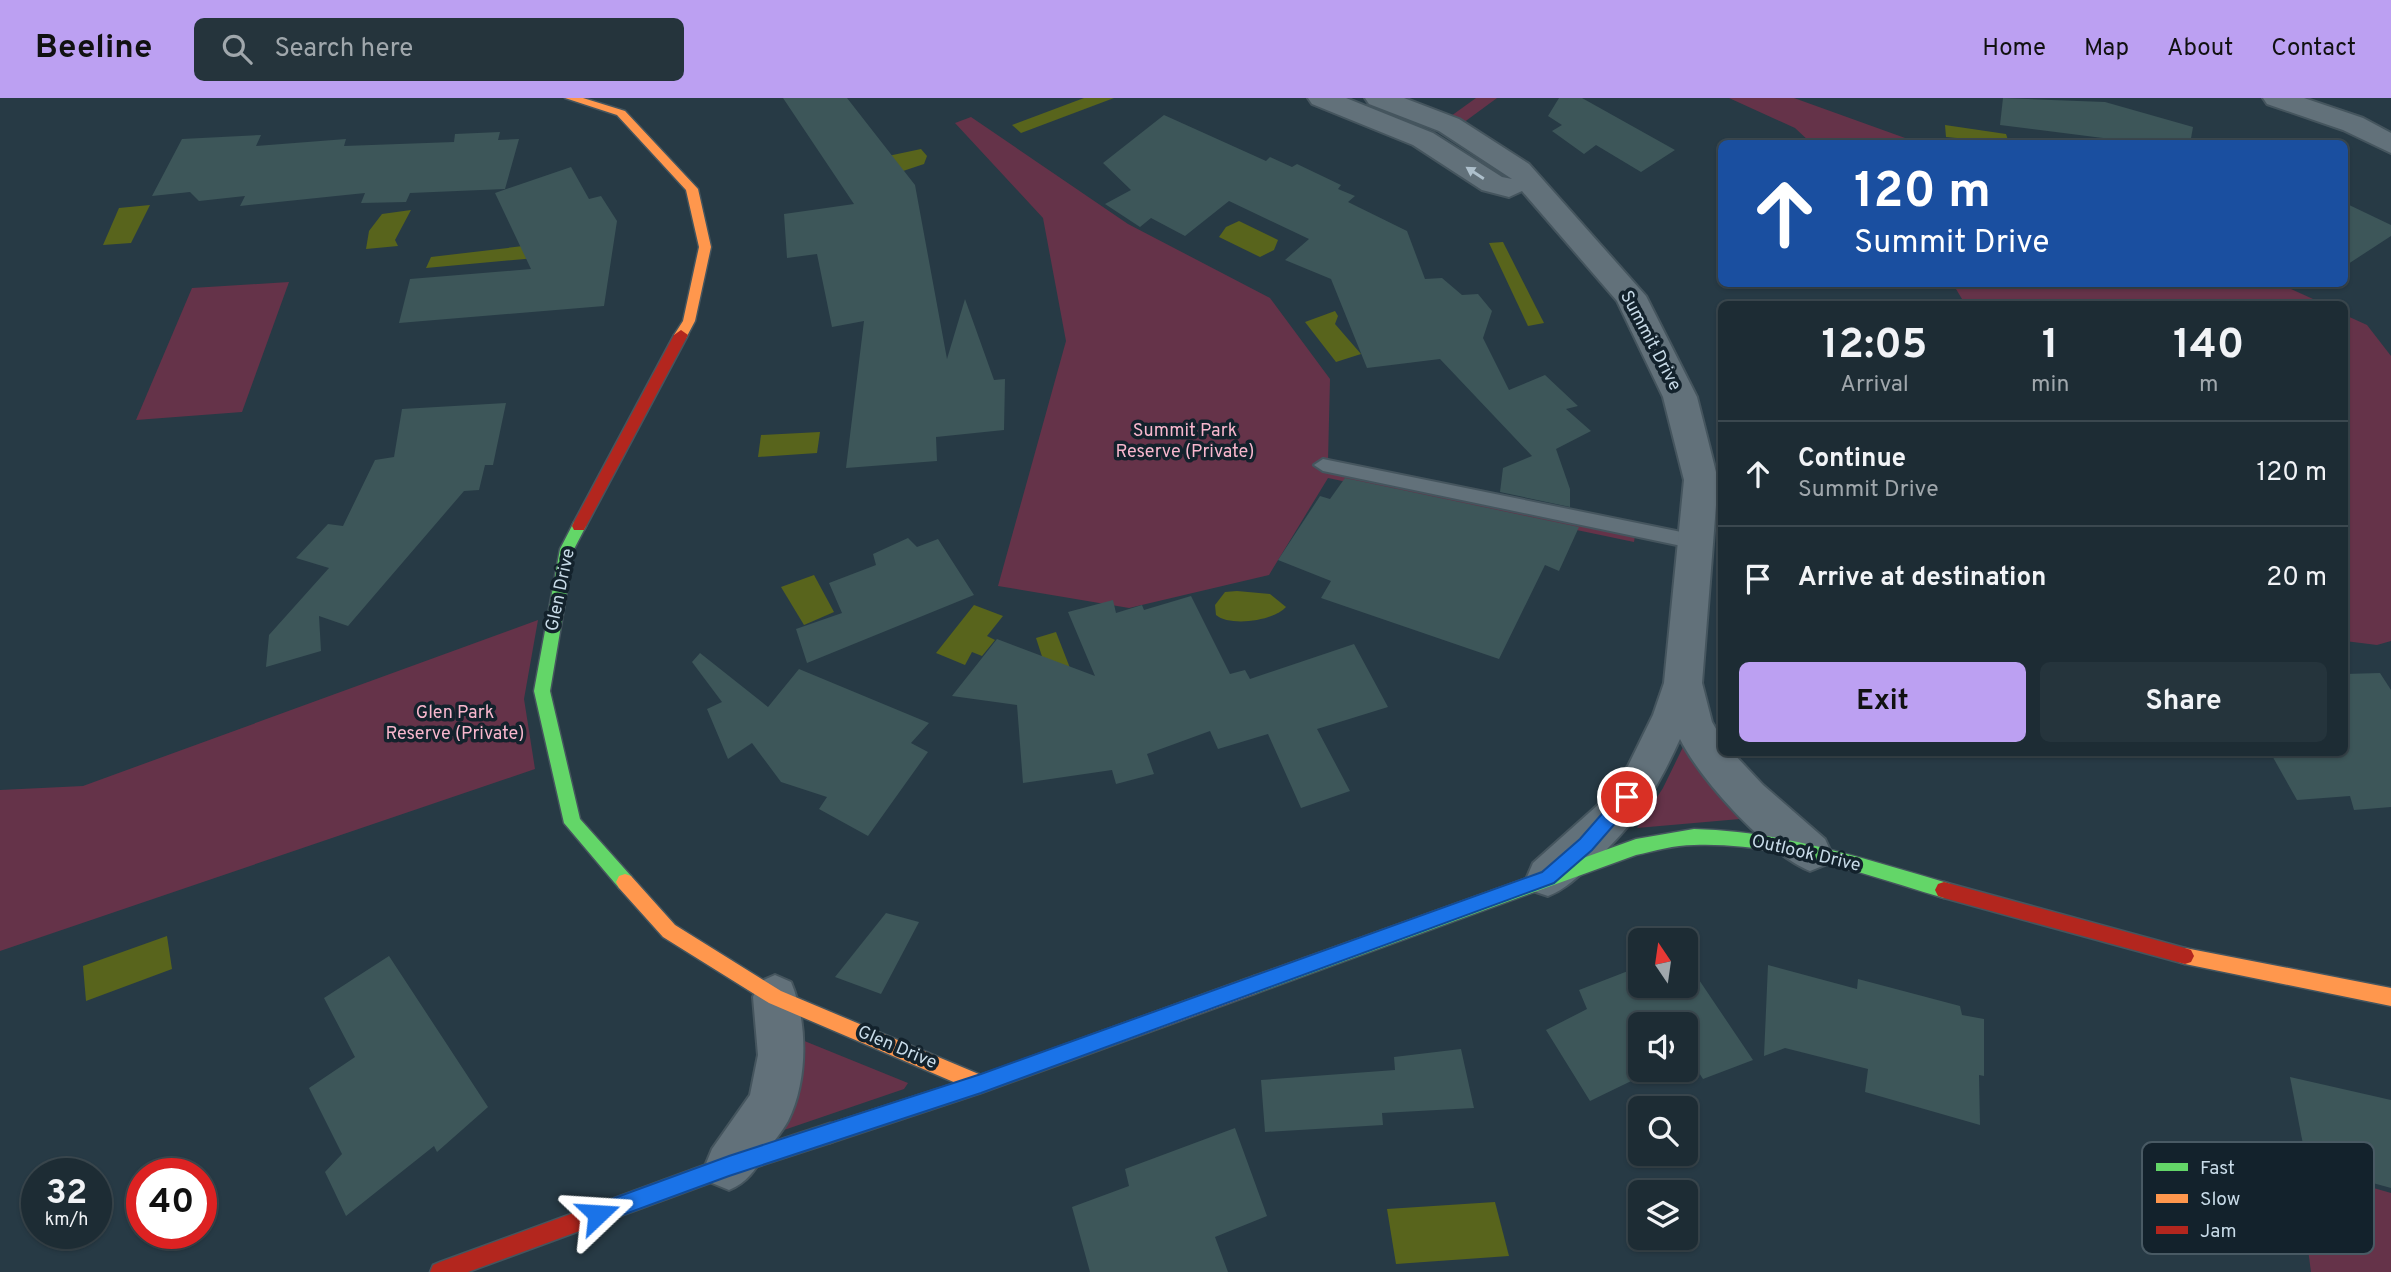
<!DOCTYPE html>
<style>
body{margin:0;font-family:Overpass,sans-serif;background:#25343c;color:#f1f3f6;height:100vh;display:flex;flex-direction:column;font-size:26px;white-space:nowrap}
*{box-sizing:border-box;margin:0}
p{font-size:23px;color:#a0a7ac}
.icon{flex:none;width:38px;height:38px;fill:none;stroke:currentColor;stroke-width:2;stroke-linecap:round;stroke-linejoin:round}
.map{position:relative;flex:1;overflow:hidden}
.sheet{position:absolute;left:1718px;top:203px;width:630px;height:455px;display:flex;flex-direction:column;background:#1d2c34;border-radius:10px;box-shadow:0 2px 5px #0004,0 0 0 2px #3b484f}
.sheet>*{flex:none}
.guide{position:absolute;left:1718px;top:42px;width:630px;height:147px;border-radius:10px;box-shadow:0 2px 5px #0004,0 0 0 2px #3b484f;background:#1a4fa0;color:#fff;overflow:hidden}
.needle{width:46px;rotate:347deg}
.fabs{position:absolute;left:1628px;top:830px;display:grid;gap:14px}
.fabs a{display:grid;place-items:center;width:70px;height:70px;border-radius:10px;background:#1d2c34;box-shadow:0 2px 5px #0004,0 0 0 2px #3b484f;font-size:35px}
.speed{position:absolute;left:21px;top:1060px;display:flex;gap:14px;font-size:35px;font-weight:700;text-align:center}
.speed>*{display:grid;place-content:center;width:91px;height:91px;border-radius:50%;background:#1d2c34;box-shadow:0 2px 5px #0004,0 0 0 2px #3b484f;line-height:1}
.speed small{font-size:18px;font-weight:400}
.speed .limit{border:10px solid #d22;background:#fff;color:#111}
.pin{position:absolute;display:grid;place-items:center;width:60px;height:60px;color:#fff;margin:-30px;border:4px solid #fff;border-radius:50%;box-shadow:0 2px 7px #0007}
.me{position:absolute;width:77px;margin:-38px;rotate:70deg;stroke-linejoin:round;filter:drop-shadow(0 0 5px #0008)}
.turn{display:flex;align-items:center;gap:24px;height:147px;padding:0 21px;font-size:32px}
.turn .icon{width:91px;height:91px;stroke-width:2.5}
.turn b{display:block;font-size:49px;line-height:60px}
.eta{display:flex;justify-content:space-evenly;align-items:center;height:119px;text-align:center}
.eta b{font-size:42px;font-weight:700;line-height:49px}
.primary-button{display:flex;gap:14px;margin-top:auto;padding:14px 21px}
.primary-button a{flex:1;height:80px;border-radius:10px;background:#bca0f2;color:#111;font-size:28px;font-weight:700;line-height:80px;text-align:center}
.primary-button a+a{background:#25343c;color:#f1f3f6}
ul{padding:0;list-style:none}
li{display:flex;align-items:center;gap:21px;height:105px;padding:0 21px;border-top:2px solid #3b484f}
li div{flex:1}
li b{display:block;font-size:26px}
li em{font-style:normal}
header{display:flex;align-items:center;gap:42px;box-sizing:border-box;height:98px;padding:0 35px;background:#bca0f2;color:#111}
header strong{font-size:33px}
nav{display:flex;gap:38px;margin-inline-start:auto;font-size:24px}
.search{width:490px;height:63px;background:#25343c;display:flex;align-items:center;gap:18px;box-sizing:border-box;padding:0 24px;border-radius:10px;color:#a0a7ac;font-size:26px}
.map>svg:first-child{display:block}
</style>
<header>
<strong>Beeline</strong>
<div class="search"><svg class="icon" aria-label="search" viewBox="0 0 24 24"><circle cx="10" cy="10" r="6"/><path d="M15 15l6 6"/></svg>Search here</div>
<nav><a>Home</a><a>Map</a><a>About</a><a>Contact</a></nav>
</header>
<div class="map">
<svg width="2391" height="1174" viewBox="0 0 2391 1174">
<rect width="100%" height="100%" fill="#273a45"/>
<g fill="#653349">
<path d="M1476 0H1497L1463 25 1451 18Z"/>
<path d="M1729 0H1794L1919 45H1811L1795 30Z"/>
<path d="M971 19 1128 126 1270 200 1330 281 1328 363 1637 426 1634 444 1328 380 1269 477 1129 510 998 488 1066 243 1043 120 955 25Z"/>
<path d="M289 184 242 314 136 322 192 190Z"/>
<path d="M1953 186H2280L2324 206H1965Z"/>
<path d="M2345 217 2367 227 2391 258V543L2377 547 2345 543Z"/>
<path d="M538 522 524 601 535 671 0 853V692L83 688Z"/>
<path d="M1683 649 1740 721 1637 730 1663 690Z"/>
<path d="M802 942 908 985 904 991 784 1032 802 979Z"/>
<path d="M2297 1068 2391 1095V1174H2311Z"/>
</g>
<g fill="#58641c">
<path d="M1084 0H1114L1021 35 1012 27Z"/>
<path d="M1945 27 2006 36 2009 45 1946 39Z"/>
<path d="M921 51 927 58 924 66 900 74 888 58Z"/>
<path d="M150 107 131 145 103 147 119 110Z"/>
<path d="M411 112 395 142 398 148 366 151 369 133 382 116Z"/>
<path d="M1239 123 1278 142 1274 152 1260 159 1219 139 1226 129Z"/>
<path d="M1503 144 1544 225 1528 228 1489 145Z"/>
<path d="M549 145 547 159 426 170 431 159Z"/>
<path d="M1335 213 1338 218 1335 226 1361 256 1336 264 1305 224Z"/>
<path d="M820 334 817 355 758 359 761 337Z"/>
<path d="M814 477 834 514 804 527 781 489Z"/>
<path d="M1237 493 1270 496 1286 509C1274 523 1230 529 1216 517L1215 507 1225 494Z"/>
<path d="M974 507 1003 518 987 538 995 542 982 558 972 554 965 567 936 555Z"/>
<path d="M1056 534 1089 619 1064 626 1036 540Z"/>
<path d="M167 838 172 871 86 903 83 868Z"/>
<path d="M1495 1104 1509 1158 1396 1166 1387 1111Z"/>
</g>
<g fill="#3d5659">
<path d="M783 0H847L915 87 947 261 965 201 994 282 1005 281 1004 332 936 339 937 363 846 370 864 223 832 229 817 156 787 160 784 116 854 106Z"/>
<path d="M1559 0H1582L1675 52 1641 74 1596 47 1584 56 1552 33 1562 27 1548 18Z"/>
<path d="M2003 0 2105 4 2193 29 2190 46H2150L2000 27Z"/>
<path d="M1164 17 1266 63 1270 59 1292 69 1297 66 1341 87 1338 91 1355 98 1348 104 1407 133 1425 181 1442 180 1462 197 1478 196 1492 213 1483 240 1509 292 1545 277 1578 308 1566 311 1591 333 1556 351 1570 391V409L1500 394 1503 370 1532 358 1440 261 1367 270 1331 181 1285 162 1309 141 1229 103 1185 138 1151 120 1140 129 1105 106 1131 92 1103 65Z"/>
<path d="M500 34 498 42 519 41 505 91 410 95 406 104 361 105 365 95 240 108 245 98 199 103 190 94 152 98 182 41 261 37 256 48 346 41 344 48 454 44 455 36Z"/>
<path d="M571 69 589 101 601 98 617 123 604 208 399 225 410 181 531 171 495 95Z"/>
<path d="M2345 105 2391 127V138L2345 168Z"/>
<path d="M506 305 493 367H485L479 392 464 393 348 528 319 518 321 553 266 569 269 537 329 470 296 460 328 426 343 428 375 362 394 359 402 311Z"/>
<path d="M1345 380 1579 429 1559 473 1545 467 1499 561 1321 500 1331 483 1278 462 1320 398 1330 401Z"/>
<path d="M908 440 917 449 938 441 974 497 807 565 796 531 842 515 829 485 876 467 873 456Z"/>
<path d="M1191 498 1230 576 1245 572 1250 581 1354 546 1388 609 1317 631 1350 693 1301 710 1268 636 1218 651 1210 633 1147 656 1154 676 1116 686 1112 672 1023 685 1017 607 952 598 997 541 1095 578 1068 514 1113 502 1116 515 1142 507 1144 512Z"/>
<path d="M700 555 768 609 799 571 929 625 911 645 928 654 868 738 819 711 827 699 781 684 752 645 728 661 707 611 722 604 692 564Z"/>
<path d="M2380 575 2391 592V709L2354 712 2350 698 2297 702 2270 654H2345V576Z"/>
<path d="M886 815 919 824 881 896 835 879Z"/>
<path d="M389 858 488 1009 437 1054 434 1048 346 1118 325 1074 342 1056 309 990 355 959 324 900Z"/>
<path d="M1685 867H1689L1753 962 1703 981 1692 964 1685 968V926H1640V971H1656L1590 1003 1546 932 1587 911 1579 892 1628 873 1635 884 1640 882V887H1685Z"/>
<path d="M1768 867 1857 891 1858 881 1960 908 1962 917 1984 921V978L1979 977 1980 1027 1865 994 1868 971 1785 950 1764 958Z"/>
<path d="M1461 951 1474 1010 1382 1015 1383 1027 1265 1034 1261 982 1395 972 1394 959Z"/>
<path d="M2290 979 2391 1002V1090L2307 1067Z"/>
<path d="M1235 1030 1267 1118 1215 1139 1228 1174H1090L1072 1109 1129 1088 1125 1071Z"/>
</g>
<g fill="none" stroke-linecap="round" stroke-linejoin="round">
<g stroke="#45555e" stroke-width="4">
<g id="lane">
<path d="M1323 361 1696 437 1705 444 1696 451 1323 373 1314 367Z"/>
<path d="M1701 375 1722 377V391L1695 387 1692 382 1695 377Z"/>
</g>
</g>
<g stroke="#45555e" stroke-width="4">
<g id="street">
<path d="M1308 0H1346L1433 35 1502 79 1512 81 1439 33 1369 6 1365 0H1404L1459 21 1529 66 1646 198 1697 299 1718 382 1702 585 1712 624 1722 641V654H1732L1763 687 1825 741 1831 754 1825 767 1810 773C1769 757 1700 682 1680 641 1655 696 1636 724 1592 766 1577 779 1566 791 1548 798L1533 793 1527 779 1533 765 1599 706 1628 668 1653 617 1664 585 1684 382 1663 299 1617 203 1522 93 1509 99 1482 92 1413 47 1312 6Z"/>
<path d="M2263 0H2304L2363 20 2391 35V55L2343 32 2267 6Z"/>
<path d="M775 877 791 884C808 924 808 983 788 1023 782 1034 773 1044 766 1054 755 1072 748 1084 729 1092L712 1085 705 1068 712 1051 750 997 758 957 753 899 759 884Z"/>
</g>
</g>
<g stroke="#45555e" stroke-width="3">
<g id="fast">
<path d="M579 422 586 428 574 451 550 593 580 721 631 778 634 784 631 790 625 792 619 790 564 725 534 593 560 451 574 424Z"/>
<path d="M1694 731C1781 733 1861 760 1944 784L1950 786 1953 792 1950 798 1944 800C1863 776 1780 744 1694 747 1674 747 1655 753 1636 757L1254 896 1248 893 1245 887 1248 881 1254 878 1636 741Z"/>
</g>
</g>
<g stroke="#45555e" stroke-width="3">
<g id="slow">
<path d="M565 0H583L625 13 698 91 711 149 695 223 686 240 681 242 674 237 683 223 699 149 686 92 617 17Z"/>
<path d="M625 776 631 778 675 827 781 893 981 977 1254 878 1260 881 1263 887 1260 893 1254 896 981 995 830 1045 823 1042 820 1035 823 1028 956 985 769 905 663 839 619 790 616 784 619 778Z"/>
<path d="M2185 850 2391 890V908L2185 866 2179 864 2176 858 2179 852Z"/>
</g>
</g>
<g stroke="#45555e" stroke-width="3">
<g id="jam">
<path d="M681 232 688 237 584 432H574L572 428 574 424 674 237Z"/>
<path d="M1944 784 2185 850 2191 852 2194 858 2191 864 2185 866 1944 800 1938 798 1935 792 1938 786Z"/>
<path d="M830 1025 837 1028 840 1035 837 1042 830 1045 729 1078 468 1174H430L433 1167 440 1164 729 1058Z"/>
</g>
</g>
<use href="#lane" fill="#62717a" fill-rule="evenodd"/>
<use href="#street" fill="#62717a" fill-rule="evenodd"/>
<use href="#fast" fill="#63d668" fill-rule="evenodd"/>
<use href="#slow" fill="#ff974d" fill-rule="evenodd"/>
<use href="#jam" fill="#b3261e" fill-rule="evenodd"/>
</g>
<defs><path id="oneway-solid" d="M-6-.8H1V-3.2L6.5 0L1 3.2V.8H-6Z" transform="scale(1.75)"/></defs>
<use fill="#aec0cc" href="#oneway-solid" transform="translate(1475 75) rotate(-147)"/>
<path fill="#1a73e8" stroke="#114b97" stroke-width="2" d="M1627 692 1633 694 1636 699 1633 705 1592 752 1554 785 981 995 729 1078 598 1126 591 1123 588 1116 591 1109 598 1106 729 1058 981 976 1542 774 1580 741 1621 694Z"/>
<g text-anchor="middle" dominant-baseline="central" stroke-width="7" stroke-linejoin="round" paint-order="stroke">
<g font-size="18" fill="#c8dbe8" stroke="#13222c">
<text transform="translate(1650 243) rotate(62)">Summit Drive</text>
<text transform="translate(561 492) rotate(-78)">Glen Drive</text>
<text transform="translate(1806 756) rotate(13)">Outlook Drive</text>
<text transform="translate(897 950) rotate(23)">Glen Drive</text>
</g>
<g font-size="18" fill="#f8b7cd" stroke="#13222c">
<text x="1185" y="333">Summit Park<tspan x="1185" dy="21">Reserve (Private)</tspan></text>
<text x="455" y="615">Glen Park<tspan x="455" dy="21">Reserve (Private)</tspan></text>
</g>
</g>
<rect x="2142" y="1044" width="232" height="112" rx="10" fill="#13222c" stroke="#495a64" stroke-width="2"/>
<rect x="2156" y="1065" width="32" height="8" fill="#63d668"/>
<rect x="2156" y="1096" width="32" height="9" fill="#ff974d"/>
<rect x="2156" y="1128" width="32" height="8" fill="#b3261e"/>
<g font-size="19" fill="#c8dbe8">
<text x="2200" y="1076">Fast</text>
<text x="2200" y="1107">Slow</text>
<text x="2200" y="1139">Jam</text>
</g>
</svg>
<div class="fabs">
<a><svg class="needle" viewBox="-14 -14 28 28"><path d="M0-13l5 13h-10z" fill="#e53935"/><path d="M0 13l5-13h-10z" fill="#a0a7ac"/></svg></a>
<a><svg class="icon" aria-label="sound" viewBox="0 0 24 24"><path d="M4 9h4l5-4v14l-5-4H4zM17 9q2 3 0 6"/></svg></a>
<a><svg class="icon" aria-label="search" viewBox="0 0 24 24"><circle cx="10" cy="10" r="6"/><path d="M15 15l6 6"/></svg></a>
<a><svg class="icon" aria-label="layers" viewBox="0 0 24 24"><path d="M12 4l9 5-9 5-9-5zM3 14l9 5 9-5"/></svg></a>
</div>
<div class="speed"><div>32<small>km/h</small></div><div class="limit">40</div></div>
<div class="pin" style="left:1627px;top:699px;background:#d93025"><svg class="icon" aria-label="arrive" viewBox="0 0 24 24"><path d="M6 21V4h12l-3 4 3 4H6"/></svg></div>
<svg class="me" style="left:598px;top:1116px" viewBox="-20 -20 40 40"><path d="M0-17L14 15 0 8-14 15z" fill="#1a73e8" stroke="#fff" stroke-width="4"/></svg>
<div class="guide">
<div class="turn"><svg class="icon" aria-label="ahead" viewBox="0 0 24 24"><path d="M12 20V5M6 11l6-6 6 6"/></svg><div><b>120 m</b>Summit Drive</div></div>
</div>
<section class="sheet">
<div class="eta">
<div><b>12:05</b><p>Arrival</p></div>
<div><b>1</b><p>min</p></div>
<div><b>140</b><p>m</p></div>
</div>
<ul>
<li><svg class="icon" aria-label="ahead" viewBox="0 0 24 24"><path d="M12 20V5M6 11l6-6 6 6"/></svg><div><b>Continue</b><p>Summit Drive</p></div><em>120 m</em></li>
<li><svg class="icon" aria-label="arrive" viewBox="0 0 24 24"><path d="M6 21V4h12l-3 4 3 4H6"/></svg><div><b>Arrive at destination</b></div><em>20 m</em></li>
</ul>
<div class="primary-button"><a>Exit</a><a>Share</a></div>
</section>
</div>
